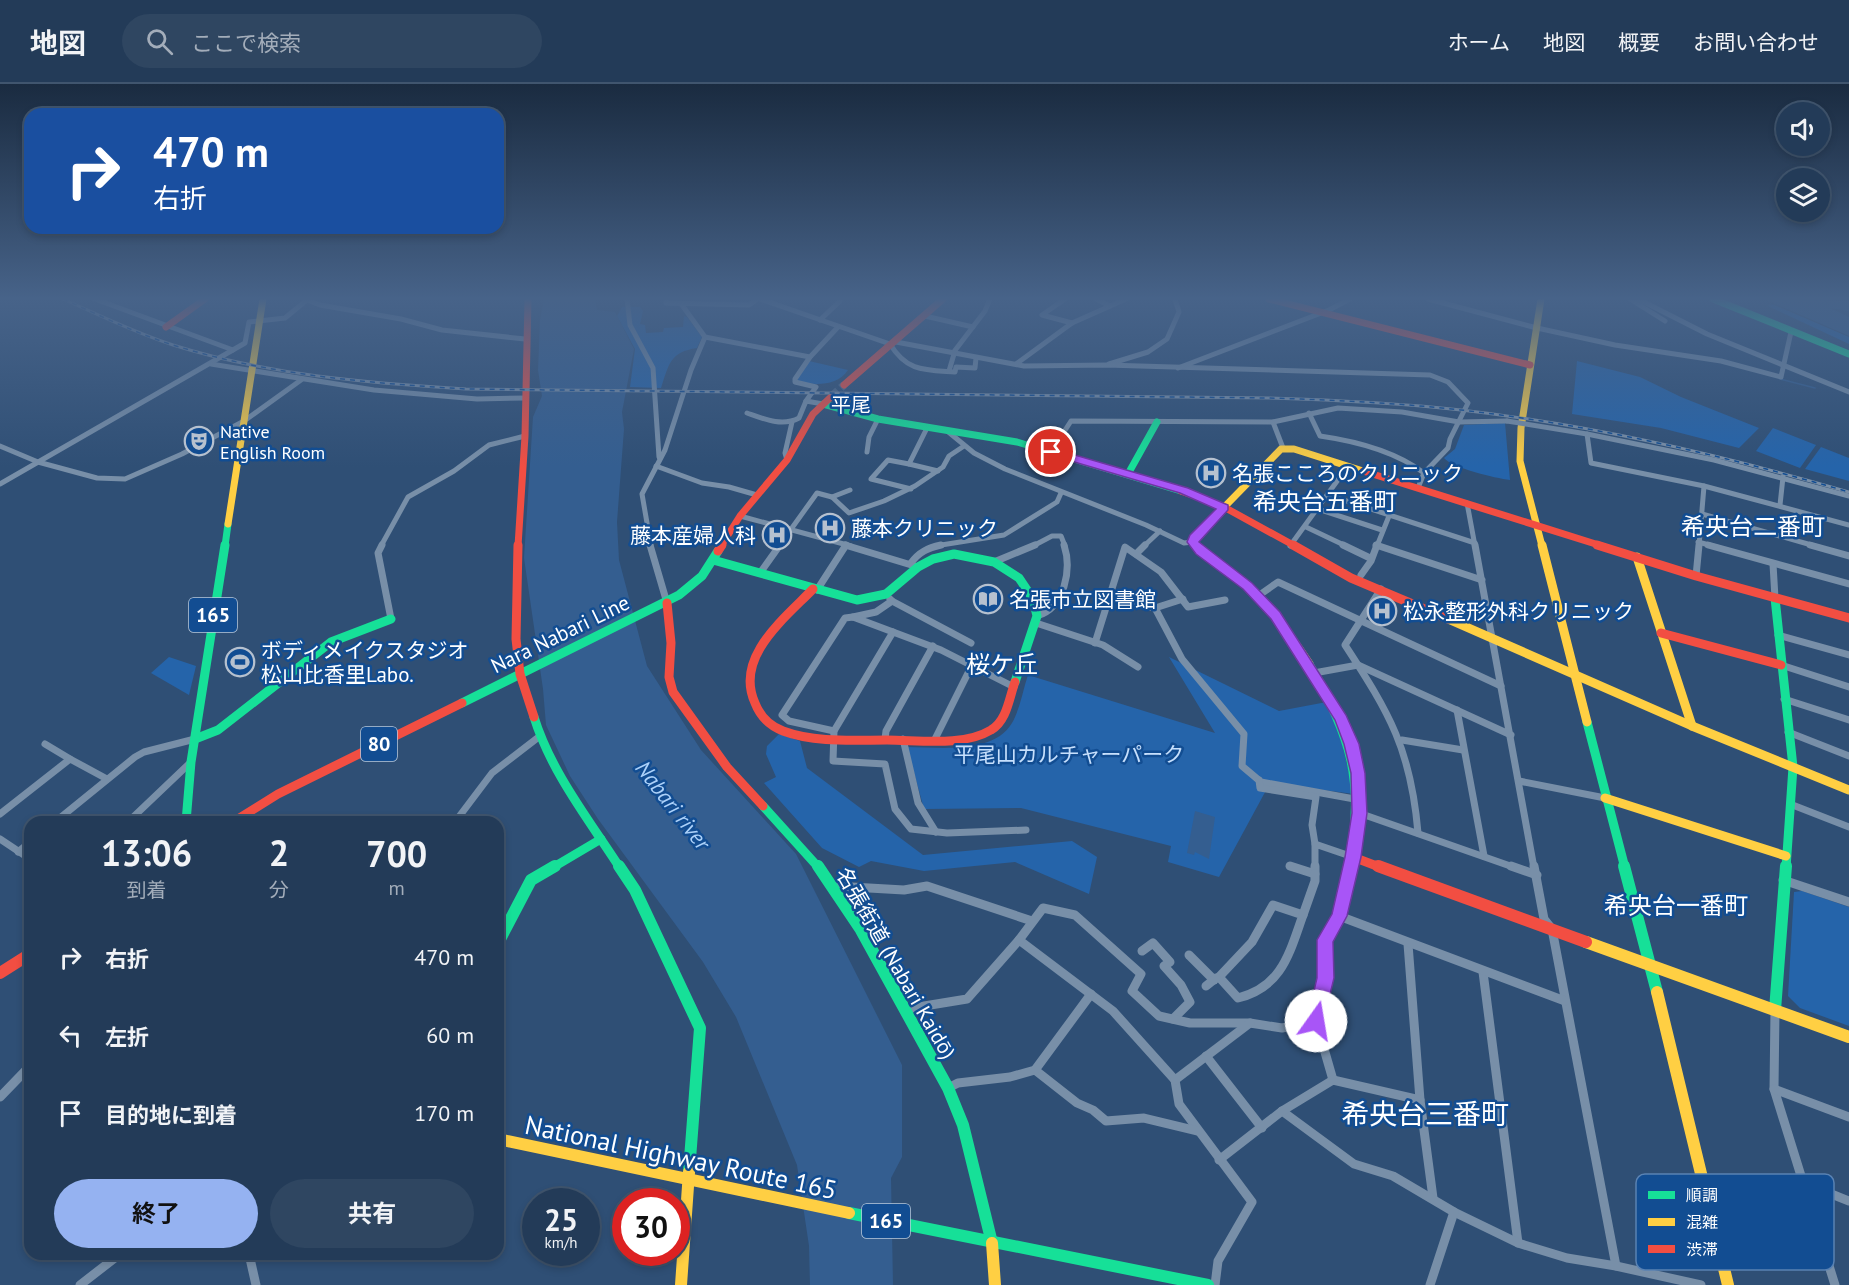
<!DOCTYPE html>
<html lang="ja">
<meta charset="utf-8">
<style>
body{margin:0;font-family:"PT Sans","Noto Sans JP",sans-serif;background:#2f4661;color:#f1f3f6;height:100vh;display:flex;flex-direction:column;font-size:22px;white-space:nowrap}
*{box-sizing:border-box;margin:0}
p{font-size:20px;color:#a3adba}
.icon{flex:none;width:33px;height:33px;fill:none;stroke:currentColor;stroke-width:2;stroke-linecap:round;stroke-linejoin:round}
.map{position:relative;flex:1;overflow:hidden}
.drawer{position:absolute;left:24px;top:732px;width:480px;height:444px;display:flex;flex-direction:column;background:#233b58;border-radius:18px;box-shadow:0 3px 9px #0003,0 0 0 2px #40556e}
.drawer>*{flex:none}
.guide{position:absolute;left:24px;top:24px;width:480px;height:126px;border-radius:18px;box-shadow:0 3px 9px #0003,0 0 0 2px #40556e;background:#1a4fa0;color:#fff;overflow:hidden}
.buttons{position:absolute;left:1776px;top:18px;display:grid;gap:12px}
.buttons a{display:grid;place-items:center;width:54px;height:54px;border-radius:50%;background:#233b58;box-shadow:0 3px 9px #0003,0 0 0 2px #40556e;font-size:30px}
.speed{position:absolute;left:522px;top:1104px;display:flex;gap:12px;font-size:30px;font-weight:700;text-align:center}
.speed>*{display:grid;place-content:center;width:78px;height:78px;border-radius:50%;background:#233b58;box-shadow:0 3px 9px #0003,0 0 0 2px #40556e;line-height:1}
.speed small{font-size:15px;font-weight:400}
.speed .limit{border:9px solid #d22;background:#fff;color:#111}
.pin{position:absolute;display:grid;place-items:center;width:51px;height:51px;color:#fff;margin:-26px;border:3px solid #fff;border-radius:50%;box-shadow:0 2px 6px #0007}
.me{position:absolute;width:66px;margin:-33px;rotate:13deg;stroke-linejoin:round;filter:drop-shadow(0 0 4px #0008)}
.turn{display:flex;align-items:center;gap:21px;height:126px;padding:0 30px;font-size:27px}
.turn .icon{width:78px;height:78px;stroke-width:2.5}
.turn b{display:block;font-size:42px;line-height:51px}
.eta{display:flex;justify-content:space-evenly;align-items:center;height:102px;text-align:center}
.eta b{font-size:36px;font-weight:700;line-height:42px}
.action{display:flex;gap:12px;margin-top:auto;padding:12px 30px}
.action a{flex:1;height:69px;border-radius:36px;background:#95b2f1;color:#111;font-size:24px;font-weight:700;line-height:69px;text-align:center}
.action a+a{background:#2f4661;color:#f1f3f6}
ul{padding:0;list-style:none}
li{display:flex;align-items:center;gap:18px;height:78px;padding:0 30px}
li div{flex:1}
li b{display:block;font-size:22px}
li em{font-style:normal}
header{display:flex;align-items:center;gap:36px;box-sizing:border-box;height:84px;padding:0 30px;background:#233b58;border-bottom:2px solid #40556e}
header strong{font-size:28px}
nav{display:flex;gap:33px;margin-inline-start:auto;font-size:21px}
.search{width:420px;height:54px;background:#2f4661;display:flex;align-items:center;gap:15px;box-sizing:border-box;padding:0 21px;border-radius:33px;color:#a3adba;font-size:22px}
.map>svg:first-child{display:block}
</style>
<header>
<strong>地図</strong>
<div class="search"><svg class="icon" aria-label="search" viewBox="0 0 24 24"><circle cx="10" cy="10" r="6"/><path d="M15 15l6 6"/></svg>ここで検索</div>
<nav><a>ホーム</a><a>地図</a><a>概要</a><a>お問い合わせ</a></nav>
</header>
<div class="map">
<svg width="1849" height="1201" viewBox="0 0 1849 1201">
<rect width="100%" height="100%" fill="#2f4f75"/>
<g fill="#2564aa">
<path d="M1772 220 1849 253V260L1768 222Z"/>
<path d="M622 223H640L643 227 640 240 645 241 646 249 663 248 664 244 683 243 684 232 687 233 702 253 697 264C670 268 669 280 661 304L630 303 635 265 617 232Z"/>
<path d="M809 277 848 286C837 303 814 301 798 298L797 296Z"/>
<path d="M1577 277 1640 293 1681 313 1759 344 1739 364 1661 344 1572 330Z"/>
<path d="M1505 339 1510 396C1495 394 1452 384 1444 374L1455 365 1464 341Z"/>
<path d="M1773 344 1816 361 1800 384 1756 367Z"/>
<path d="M1821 363 1849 374V397L1805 385Z"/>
<path d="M169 573 196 582 189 611 151 589Z"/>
<path d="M1169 573 1279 627 1332 617 1354 710 1270 699 1219 793 1168 778 1171 762 1021 724 924 725 907 663C938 663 993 671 1012 639 1020 625 1023 606 1028 591L1215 649Z"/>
<path d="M779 650 800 657 807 684 923 771 1072 757 1097 773 1089 810 1015 778 924 787 871 777 859 783 822 764 764 699 776 693 766 670 767 662Z"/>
<path d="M1802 807 1849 823V942L1800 924 1788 912 1794 808Z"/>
</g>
<g fill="#345e90">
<path d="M544 215H595L597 226 615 228 634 265 622 328 624 345 617 438 619 476 647 582 701 666 796 770 902 981V1073L891 1094 893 1201H810L809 1162 797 1081 736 933 703 878 598 735 570 692 546 641 543 605 524 474 533 333 542 312 538 286 540 236Z"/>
<path d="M1764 215 1849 217V227L1830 224 1849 233V252Z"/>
<path d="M1195 727 1215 733 1209 775 1195 768 1194 771 1187 769Z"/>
</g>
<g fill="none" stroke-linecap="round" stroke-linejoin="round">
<path stroke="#345e90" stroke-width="1.5" d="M1780 295 1815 304"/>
<path stroke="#4e698a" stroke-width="8" stroke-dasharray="8 4" stroke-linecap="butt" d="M832 312 844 301"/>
<g stroke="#788fa8" stroke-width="5">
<path d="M95 215 233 266"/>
<path d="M627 215 630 241 653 284 659 373"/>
<path d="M667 215 666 219 749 221 758 215"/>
<path d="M760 215 890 260C907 288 925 286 955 288L956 283 975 284 976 274"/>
<path d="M1065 215 1042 231 1072 239"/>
<path d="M1096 215 1110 222"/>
<path d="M1428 215 1537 244 1615 261 1721 277 1781 293 1791 248"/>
<path d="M1630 215 1665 237"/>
<path d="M1638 215 1707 250 1849 308"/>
<path d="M307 216 320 221 401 235 442 246 525 255"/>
<path d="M682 221 705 253 810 273"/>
<path d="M925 232 973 243"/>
<path d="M820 236 840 217"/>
<path d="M896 258 1024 282 1107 281 1430 291 1448 298 1468 319 1450 355 1448 364 1424 389 1418 404"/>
<path d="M953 269 985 227 990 215"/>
<path d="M211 280 374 306 477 315 525 314"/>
<path d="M1016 280 1072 239 1126 215"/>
<path d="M1109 280 1148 268 1167 255 1179 228 1175 215"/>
<path d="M1178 284 1329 226 1350 215"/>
<path d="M949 287 954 270"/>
<path d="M806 317 816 303 795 298V295L810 273 838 243"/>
<path d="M747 329C764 335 782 343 799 334L806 317 823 320"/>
<path d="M1309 329 1320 352C1355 357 1395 367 1424 389"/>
<path d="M1273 338 1283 364"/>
<path d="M946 346 974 369 1005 385 1146 441 1184 459 1193 458"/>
<path d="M0 362 38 378 97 394 125 395 182 370 244 337 301 296"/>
<path d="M867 368 869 353 878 335"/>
<path d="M1051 368 1071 337 1273 338 1338 324 1402 328 1459 338 1507 337"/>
<path d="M787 376 785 369 792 338"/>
<path d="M909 380 938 387"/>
<path d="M656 382 702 399 729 403 757 411"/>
<path d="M0 400 245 259 249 238 285 234 308 215"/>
<path d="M911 405 871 395 888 376 909 380 927 344"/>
<path d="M1328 411 1475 459"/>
<path d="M1849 412 1714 376 1587 350 1591 379 1704 402 1849 441"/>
<path d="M832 413 850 406"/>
<path d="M1467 419 1475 462"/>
<path d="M1780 421 1783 393"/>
<path d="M1318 425 1382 446"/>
<path d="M1702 430 1815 462"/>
<path d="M740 432 851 462"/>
<path d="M1306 443 1346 462"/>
<path d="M1698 458 1713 462"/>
<path d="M1376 461 1380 462"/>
<path d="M381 462 408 413 454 387 489 361 525 352"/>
<path d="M651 462 642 410 665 366 691 286 705 253"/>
<path d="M779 462 817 409 832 413 849 429 884 417 915 402 943 383 949 372 964 362"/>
<path d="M935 462 1004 451 1057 418 1061 409"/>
<path d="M1033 462 1052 452H1061L1065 462"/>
<path d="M1144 462 1160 447"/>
<path d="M1290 462 1348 382"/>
<path d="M1377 462 1389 432"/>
<path d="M1699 462 1704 402"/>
</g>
<g stroke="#788fa8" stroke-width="7">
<path d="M382 461 378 469 391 535"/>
<path d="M650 461 667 519"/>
<path d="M845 461 918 483"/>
<path d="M1343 461 1370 474"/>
<path d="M1376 461 1482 496"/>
<path d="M1475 461 1534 784"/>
<path d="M1708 461 1849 500"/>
<path d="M1810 461 1849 472"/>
<path d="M1136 470 1145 461"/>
<path d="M994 478 1035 461"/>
<path d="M911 479C919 468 928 464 941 461"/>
<path d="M1773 480 1775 514"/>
<path d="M760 489 780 461"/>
<path d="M1361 491 1371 477 1377 461"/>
<path d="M1696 492 1699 461"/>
<path d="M1381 505 1345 561C1390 630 1411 666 1418 749"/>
<path d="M817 506 846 461"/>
<path d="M1258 512 1278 498 1501 602"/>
<path d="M1110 514 1155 524 1183 515"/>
<path d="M892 517 971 559"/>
<path d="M1155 524 1182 575 1244 650 1242 682 1261 698 1360 716"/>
<path d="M1037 532C1065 524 1072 485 1064 461"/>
<path d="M853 533 876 528 892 517 890 515"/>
<path d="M1036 539 1103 561 1138 583"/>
<path d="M893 548 834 647 833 677 885 680 895 725 911 745 947 749 1026 746"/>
<path d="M1778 551 1849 571"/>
<path d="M1095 559 1125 463 1161 488 1188 523 1225 516"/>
<path d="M1781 581 1849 603"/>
<path d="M1314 589 1358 581 1511 651"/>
<path d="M1784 615 1849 636"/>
<path d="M1457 626 1484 772"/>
<path d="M834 647 789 637 782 631 845 534 853 533 941 566 1014 603"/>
<path d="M1788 648 1849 672"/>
<path d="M885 655 886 647 933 562"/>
<path d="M903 655 918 719 936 748"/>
<path d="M935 655 972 581"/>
<path d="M1402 656 1463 666"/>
<path d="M45 660 70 675"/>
<path d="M1259 696 1260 704 1316 713 1312 741 1315 760"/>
<path d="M1519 697 1605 714"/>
<path d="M1790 720 1849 743"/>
<path d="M1359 729 1516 784"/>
<path d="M0 730 70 675 107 695"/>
<path d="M55 738 135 673 144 668 195 655"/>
<path d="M128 738 191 678"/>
<path d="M455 738 492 689 540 652"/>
<path d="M0 755 30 775"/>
<path d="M18 768 30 758"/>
<path d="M1290 782 1295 784"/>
<path d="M1315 784V760L1353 773"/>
</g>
<g stroke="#788fa8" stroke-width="9">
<path d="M1290 782 1315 790V782"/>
<path d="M1511 782 1537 791"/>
<path d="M1534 782 1544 835 1552 845 1616 1182"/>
<path d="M1783 796 1849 818"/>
<path d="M834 802 904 806 927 802 1032 837"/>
<path d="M1273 821 1303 831C1289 870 1282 903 1238 914L1219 893 1252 858Z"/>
<path d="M1303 831 1315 797V790"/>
<path d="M1019 856 1113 927 1175 996 1179 1020 1252 1118 1218 1177 1215 1201"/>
<path d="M1408 860 1420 1016 1433 1114"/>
<path d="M1142 867 1153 859 1170 878 1164 882 1181 901 1190 918 1173 935"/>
<path d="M1189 871 1214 896"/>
<path d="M1483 888 1518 1159"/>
<path d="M1206 902 1216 894"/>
<path d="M906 925 967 915 1019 856 1043 824 1075 831 1141 890 1132 907 1159 932 1190 939H1250L1282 944 1316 937"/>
<path d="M1775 926 1774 1005 1835 1201"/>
<path d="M1206 972 1262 1044"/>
<path d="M1035 986 1077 1019 1093 1026 1106 1037 1144 1034 1198 1047"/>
<path d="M1175 996 1250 939"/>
<path d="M1333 996 1316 937 1326 894 1325 857 1339 832 1565 917"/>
<path d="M948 1004 958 999 1010 993 1035 986 1091 910"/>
<path d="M1774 1005 1849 1033"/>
<path d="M0 1013 30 982"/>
<path d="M1282 1027 1354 1080 1393 1092 1454 1128 1518 1159 1567 1174 1616 1182 1701 1201"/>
<path d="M1219 1076 1282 1027 1333 996 1420 1016"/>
<path d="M1804 1099 1849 1117"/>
<path d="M249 1170 256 1201"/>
<path d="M80 1201 120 1170"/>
<path d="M1430 1201 1454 1128"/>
</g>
<g stroke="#16e098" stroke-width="7">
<path d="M1713 215 1849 270"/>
<path d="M823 320 878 335 1017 358 1181 407"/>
<path d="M1128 390 1157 338"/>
<path d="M225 462 228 440"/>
</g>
<g stroke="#16e098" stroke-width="9">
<path d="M713 476 857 516 886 510 918 483 933 475 954 470 994 478 1019 494 1033 515 1037 532 1015 598"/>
<path d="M1775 514 1793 683 1786 784"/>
<path d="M1309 580C1352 655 1365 697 1349 784"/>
<path d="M462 619 679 511 702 492 718 467"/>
<path d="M534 633C551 688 589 736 620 784"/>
<path d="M1587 638 1625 784"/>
<path d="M195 655 218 646 331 558 391 535"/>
<path d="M763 722 819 784"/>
<path d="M186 738 191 678 225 461"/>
<path d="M552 784 601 755"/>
</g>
<g stroke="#16e098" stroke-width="12">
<path d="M619 782 635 806 700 944 689 1088"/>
<path d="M818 782 861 846 948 1004 963 1041 992 1159"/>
<path d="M1624 782 1657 908"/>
<path d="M1339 832 1350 782"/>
<path d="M498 859 531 796 555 782"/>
<path d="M1775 926 1786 782"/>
<path d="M849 1129 1208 1201"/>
</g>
<g stroke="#ffcf43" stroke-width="7">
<path d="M1541 215 1521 344 1520 377 1542 462"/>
<path d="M228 440 263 215"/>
<path d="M1197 462 1193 458 1194 454 1281 365H1294L1363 387"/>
</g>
<g stroke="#ffcf43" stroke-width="9">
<path d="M1195 461C1208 476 1226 483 1240 496 1268 519 1289 550 1309 580"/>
<path d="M1542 461 1587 638"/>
<path d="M1637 473 1692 642"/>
<path d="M1448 535 1692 642 1849 706"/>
<path d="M1605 714 1786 772"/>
</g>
<g stroke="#ffcf43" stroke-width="12">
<path d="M1586 858 1849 953"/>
<path d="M1657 908 1728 1201"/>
<path d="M498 1055 849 1129"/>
<path d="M992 1159 995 1201"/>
<path d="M681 1201 689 1088"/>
</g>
<g stroke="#f24e42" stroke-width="7">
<path d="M1269 215 1530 281"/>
<path d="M166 243 205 215"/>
<path d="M844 301 943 215"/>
<path d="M1363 387 1602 462"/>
<path d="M1181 407 1222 422 1295 462"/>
<path d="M518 462 525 352 528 215"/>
<path d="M721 462 740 432 787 376 813 330 832 312"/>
</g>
<g stroke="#f24e42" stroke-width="9">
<path d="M518 461 516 555 520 590 534 633"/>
<path d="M1293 461 1351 494 1448 535"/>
<path d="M1597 461 1696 492 1849 534"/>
<path d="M718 467 722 461"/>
<path d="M813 505C785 534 734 573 755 619 760 632 770 642 783 647 815 659 854 656 887 656 919 656 963 663 991 646 1007 637 1009 614 1015 598"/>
<path d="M667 519 671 559 669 593 673 608 727 683 763 722"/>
<path d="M1661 549 1781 581"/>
<path d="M233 738 278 710 462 619"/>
<path d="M1353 773 1382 784"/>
</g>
<g stroke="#f24e42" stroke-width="12">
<path d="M1378 782 1586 858"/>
<path d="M0 889 30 870"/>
</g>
<g stroke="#7a8fa7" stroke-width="3">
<path id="rail" d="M63 215C99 231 135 249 173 261 268 291 367 299 466 305L1270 314C1334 316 1398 319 1461 326 1593 341 1722 371 1849 408"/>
</g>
<use href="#rail" stroke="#124d92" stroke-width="1.5" stroke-dasharray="5" stroke-linecap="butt"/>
<path stroke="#788fa8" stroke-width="5" d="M1507 337 1587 350"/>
</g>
<linearGradient id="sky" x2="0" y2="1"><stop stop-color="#1a2b40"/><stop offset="0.56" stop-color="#476389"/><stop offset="1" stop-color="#476389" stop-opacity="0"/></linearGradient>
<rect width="1849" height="383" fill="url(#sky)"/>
<path fill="#a855f7" stroke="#6d37a1" stroke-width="1.5" d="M1051 364 1188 404 1228 421V426L1199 458 1252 499 1280 528 1346 631 1359 660 1365 689 1367 729 1361 773 1347 832 1333 858 1334 894 1322 943 1316 946 1310 943 1307 937 1317 894V856L1332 830 1345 773 1352 729 1351 689 1344 660 1335 636 1271 535 1243 505 1196 470 1187 458 1190 451 1216 425 1180 409 1047 370 1046 368Z"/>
<defs>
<g id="theatre-ring" transform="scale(1.5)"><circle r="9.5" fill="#124d92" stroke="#b6c1cf" stroke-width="1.5"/><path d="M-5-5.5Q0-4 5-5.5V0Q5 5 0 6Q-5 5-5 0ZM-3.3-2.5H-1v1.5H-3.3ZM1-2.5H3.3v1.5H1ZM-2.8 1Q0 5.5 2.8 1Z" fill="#b6c1cf"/></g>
<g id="hospital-ring" transform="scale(1.5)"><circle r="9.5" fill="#124d92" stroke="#b6c1cf" stroke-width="1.5"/><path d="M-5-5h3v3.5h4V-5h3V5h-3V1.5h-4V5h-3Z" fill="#b6c1cf"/></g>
<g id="library-ring" transform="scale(1.5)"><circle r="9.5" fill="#124d92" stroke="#b6c1cf" stroke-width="1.5"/><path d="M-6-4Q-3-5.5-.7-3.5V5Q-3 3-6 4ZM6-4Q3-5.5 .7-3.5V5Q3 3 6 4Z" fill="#b6c1cf"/></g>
<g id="stadium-ring" transform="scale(1.5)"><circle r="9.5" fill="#124d92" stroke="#b6c1cf" stroke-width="1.5"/><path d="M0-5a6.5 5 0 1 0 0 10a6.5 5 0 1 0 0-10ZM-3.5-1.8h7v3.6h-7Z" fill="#b6c1cf"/></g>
</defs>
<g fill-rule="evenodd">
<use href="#theatre-ring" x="199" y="357"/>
<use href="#hospital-ring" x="1211" y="389"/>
<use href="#hospital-ring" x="830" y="444"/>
<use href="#hospital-ring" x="777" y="451"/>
<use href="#library-ring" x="988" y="515"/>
<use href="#hospital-ring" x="1382" y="527"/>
<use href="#stadium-ring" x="240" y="578"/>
</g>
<g text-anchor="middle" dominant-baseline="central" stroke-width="5" stroke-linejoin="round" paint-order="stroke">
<g font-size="18" fill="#fff" stroke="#124d92" text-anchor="start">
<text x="220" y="347">Native<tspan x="220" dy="21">English Room</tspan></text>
</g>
<g font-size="20" fill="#fff" stroke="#124d92">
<text x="851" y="321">平尾</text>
</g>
<g fill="#124d92" stroke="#b8cade" stroke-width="1.5">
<rect x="189" y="514" width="48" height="34" rx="4.5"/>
<rect x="361" y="643" width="36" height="34" rx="4.5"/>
<rect x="862" y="1120" width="48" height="34" rx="4.5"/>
</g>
<g font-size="20" font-weight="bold" fill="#fff">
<text x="213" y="531">165</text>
<text x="379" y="660">80</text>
<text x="886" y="1137">165</text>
</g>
<g font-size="21" fill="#fff" stroke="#124d92" text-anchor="start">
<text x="1232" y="389">名張こころのクリニック</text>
<text x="851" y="444">藤本クリニック</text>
<text x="756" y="451" text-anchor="end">藤本産婦人科</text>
<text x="1009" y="515">名張市立図書館</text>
<text x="1403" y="527">松永整形外科クリニック</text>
<text x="261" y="566">ボディメイクスタジオ<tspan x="261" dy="24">松山比香里Labo.</tspan></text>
</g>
<g font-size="21" fill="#fff" stroke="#124d92">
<text transform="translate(560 550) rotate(-26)">Nara Nabari Line</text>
<text transform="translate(896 879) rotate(60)">名張街道 (Nabari Kaidō)</text>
</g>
<g font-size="21" fill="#c7e0fd" stroke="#124d92">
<text x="1069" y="670">平尾山カルチャーパーク</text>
</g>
<g font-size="22" font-style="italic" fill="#acd1f9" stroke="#124d92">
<text transform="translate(673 721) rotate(52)">Nabari river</text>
</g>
<g font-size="24" fill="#fff" stroke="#124d92">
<text x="1325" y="417">希央台五番町</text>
<text x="1753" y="442">希央台二番町</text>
<text x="1002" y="580">桜ケ丘</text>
<text x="1676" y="821">希央台一番町</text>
</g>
<g font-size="26" fill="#fff" stroke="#124d92">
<text transform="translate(681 1073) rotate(12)">National Highway Route 165</text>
</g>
<g font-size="28" fill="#fff" stroke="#124d92">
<text x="1425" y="1029">希央台三番町</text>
</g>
</g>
<rect x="1636" y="1090" width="198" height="96" rx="9" fill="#124d92" stroke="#5982b3" stroke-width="1.5"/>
<rect x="1648" y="1107" width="27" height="8" fill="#16e098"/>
<rect x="1648" y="1134" width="27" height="8" fill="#ffcf43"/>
<rect x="1648" y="1161" width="27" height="8" fill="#f24e42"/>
<g font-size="16" fill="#fff">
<text x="1686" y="1117">順調</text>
<text x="1686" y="1144">混雑</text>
<text x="1686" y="1171">渋滞</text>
</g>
</svg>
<div class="buttons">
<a><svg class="icon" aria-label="sound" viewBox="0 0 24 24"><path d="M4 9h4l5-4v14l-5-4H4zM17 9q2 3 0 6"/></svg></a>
<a><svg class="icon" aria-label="layers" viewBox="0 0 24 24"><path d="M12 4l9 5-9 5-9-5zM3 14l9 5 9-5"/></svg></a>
</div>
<div class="speed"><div>25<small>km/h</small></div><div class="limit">30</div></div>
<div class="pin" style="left:1051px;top:368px;background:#d93025"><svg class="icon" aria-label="arrive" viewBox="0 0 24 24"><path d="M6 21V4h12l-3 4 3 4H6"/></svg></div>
<svg class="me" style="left:1316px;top:937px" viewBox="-20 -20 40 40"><circle r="19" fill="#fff"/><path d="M0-13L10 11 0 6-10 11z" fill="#a855f7"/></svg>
<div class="guide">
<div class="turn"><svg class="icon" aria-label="right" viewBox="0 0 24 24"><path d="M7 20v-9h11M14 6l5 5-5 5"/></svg><div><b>470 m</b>右折</div></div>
</div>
<section class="drawer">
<div class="eta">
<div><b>13:06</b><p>到着</p></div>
<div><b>2</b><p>分</p></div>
<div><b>700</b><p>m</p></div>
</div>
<ul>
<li><svg class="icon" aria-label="right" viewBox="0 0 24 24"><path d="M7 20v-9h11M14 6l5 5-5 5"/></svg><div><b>右折</b></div><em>470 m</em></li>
<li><svg class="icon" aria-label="left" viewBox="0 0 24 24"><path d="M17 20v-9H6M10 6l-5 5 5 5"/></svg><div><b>左折</b></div><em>60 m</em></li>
<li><svg class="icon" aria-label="arrive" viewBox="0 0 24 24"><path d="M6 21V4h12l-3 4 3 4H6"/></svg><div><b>目的地に到着</b></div><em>170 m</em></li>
</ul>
<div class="action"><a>終了</a><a>共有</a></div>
</section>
</div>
